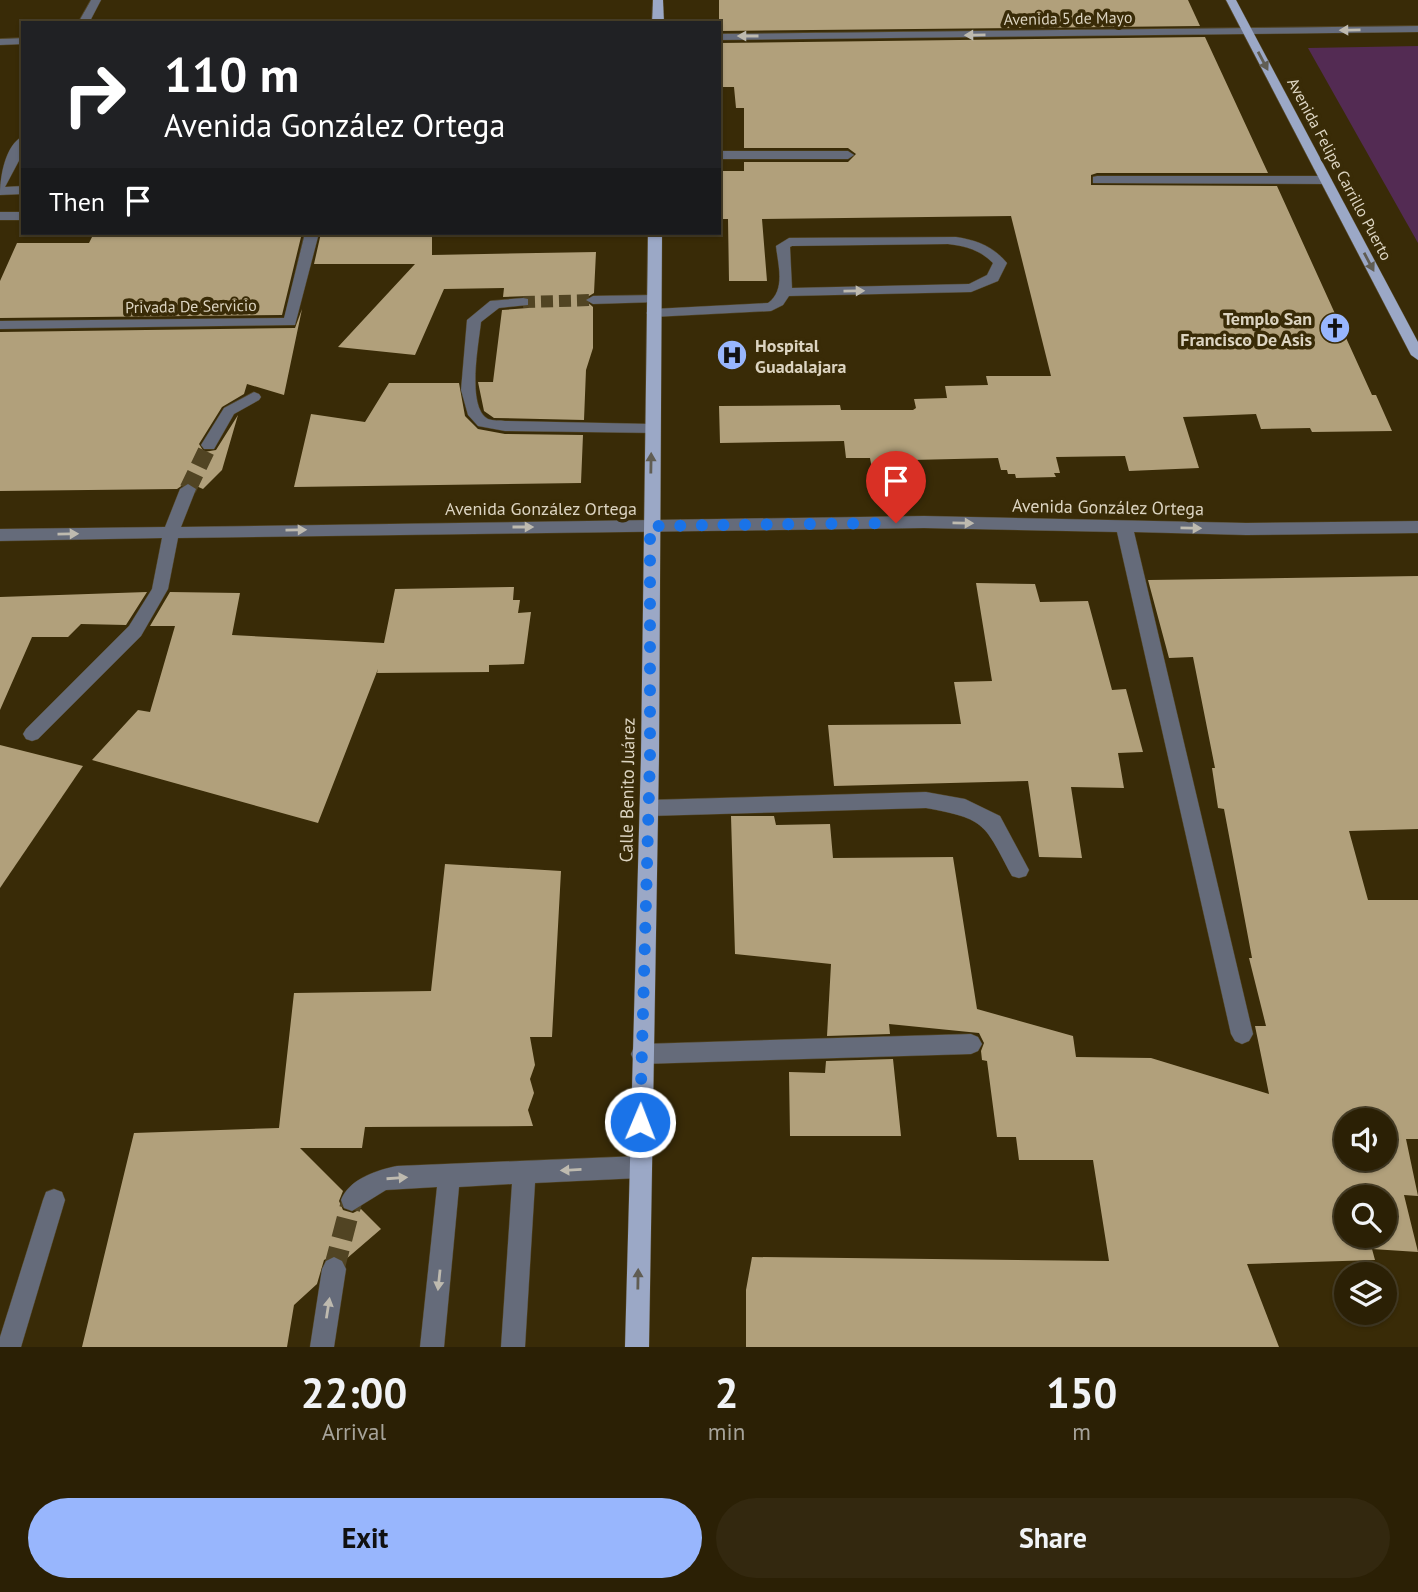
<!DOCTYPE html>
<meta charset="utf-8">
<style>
body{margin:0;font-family:"PT Sans",sans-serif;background:#33280f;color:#f1f3f6;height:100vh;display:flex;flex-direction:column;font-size:26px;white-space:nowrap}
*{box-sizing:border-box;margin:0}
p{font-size:23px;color:#a6a39a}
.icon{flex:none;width:38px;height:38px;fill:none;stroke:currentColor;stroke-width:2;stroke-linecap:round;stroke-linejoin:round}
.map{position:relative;height:1347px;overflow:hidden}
.sheet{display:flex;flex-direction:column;background:#2b2005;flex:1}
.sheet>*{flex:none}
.banner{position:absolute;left:21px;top:21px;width:700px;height:214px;border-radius:0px;box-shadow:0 2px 5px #0004,0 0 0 2px #473e27;background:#202124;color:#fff;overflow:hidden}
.fabs{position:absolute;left:1334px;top:1108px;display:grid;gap:14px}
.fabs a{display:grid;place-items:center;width:63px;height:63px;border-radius:50%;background:#2b2005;box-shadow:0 2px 5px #0004,0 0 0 2px #473e27;font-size:35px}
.pin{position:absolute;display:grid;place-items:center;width:60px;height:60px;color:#fff;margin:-72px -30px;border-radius:50% 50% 50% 0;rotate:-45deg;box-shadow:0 0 7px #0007}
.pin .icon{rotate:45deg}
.me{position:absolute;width:77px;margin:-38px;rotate:1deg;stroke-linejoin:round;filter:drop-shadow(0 0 5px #0008)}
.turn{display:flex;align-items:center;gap:24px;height:147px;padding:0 28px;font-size:32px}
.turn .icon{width:91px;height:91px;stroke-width:2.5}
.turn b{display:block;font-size:49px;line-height:60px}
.then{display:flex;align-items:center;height:66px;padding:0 28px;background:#0003;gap:14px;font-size:26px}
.eta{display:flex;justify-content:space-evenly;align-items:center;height:119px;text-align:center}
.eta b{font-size:42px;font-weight:700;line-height:49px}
.button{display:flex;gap:14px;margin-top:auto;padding:14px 28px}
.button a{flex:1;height:80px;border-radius:42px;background:#98b6fd;color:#111;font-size:28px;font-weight:700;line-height:80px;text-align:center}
.button a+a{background:#33280f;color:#f1f3f6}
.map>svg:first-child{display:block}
</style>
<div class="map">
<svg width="1418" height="1347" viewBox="0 0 1418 1347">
<rect width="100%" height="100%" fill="#392b07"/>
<path fill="#532b53" d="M1418 46V243L1308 48Z"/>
<g fill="#b1a07b" fill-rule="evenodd">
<path d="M719 0H1188L1200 26 719 31Z"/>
<path d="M1205 37 1268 173H1097L1091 175V185L1277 186 1372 395H1376L1392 431 1312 432 1310 428 1261 429 1256 414 1183 417 1199 468 1129 471 1125 456 1056 457 1060 473H1054L1056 477 1016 478 1015 474H1008L1007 470H1001L998 458 911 460 913 473 873 474 870 458H846L844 441 720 443 719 406 840 405 841 410H913L916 408 914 399 947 398 945 386 988 385 986 376H1051L1011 216 762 219 767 281H729L728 219H719V171H744V162H848L856 154 848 148H744V108H736L734 87H719V43Z"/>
<path d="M94 233H302L282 315 0 318V281L17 243H89Z"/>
<path d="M321 233H432V255L596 252 594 293 584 299 593 307V348L586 370 584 420 494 418 484 411 478 382H493L502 310 528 308 531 305 529 296 503 297 504 288 444 289 415 355 338 347 415 264H314Z"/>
<path d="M302 309 284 395 247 384 244 394 222 407 199 444 204 452 216 450 238 415 222 470 203 489 187 482 177 489 0 491V332L295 328Z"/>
<path d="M389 383H459L465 416 478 429 505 434 583 435 581 483 294 487 311 414 365 422Z"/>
<path d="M1418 576V829L1349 831 1368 900H1418V1139H1406L1418 1196 1404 1195 1418 1252 1372 1249 1375 1260 1247 1264 1279 1347H746V1290L752 1257 1109 1261 1093 1160H1019L1016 1137H997L987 1061 982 1060 981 1051 984 1043 979 1033 889 1024 890 1034 827 1036 831 964 735 954 731 816H774L776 825 830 824 833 858 953 857 977 1009 1073 1036 1076 1057 1151 1058 1269 1094 1255 1026H1266L1249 958H1252L1224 809 1218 808 1212 768H1215L1193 657 1169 658 1148 580ZM1346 1120H1384V1158H1346ZM1346 1197H1384V1236H1346Z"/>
<path d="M976 583 1035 584 1040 602 1088 601 1112 690 1126 689 1143 752 1118 753 1124 788 1071 787 1082 858 1039 857 1028 781 834 786 828 725 961 724 954 682 992 681Z"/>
<path d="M514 587 513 600H520L518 613 531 612 524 664 489 665V672L377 673 378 669 318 823 92 760 138 710 150 712 175 626H150L170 592 240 593 232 635 384 643 395 589Z"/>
<path d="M147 592 126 625 81 624 68 637H32L0 710V597Z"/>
<path d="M0 745 83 766 0 888Z"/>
<path d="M445 864 561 871 552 1037H530L535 1065 530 1079 534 1093 528 1110 533 1126 365 1127 362 1148H300L343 1191 339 1201 343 1210 353 1213 361 1209 381 1229 345 1260 335 1255 324 1260 317 1284 294 1305 287 1347H82L134 1133 279 1128 294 993 431 991Z"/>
<path d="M893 1059 901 1136H790L789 1072 825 1073 826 1061Z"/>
</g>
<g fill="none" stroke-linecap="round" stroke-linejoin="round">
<path stroke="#514423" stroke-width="12" stroke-dasharray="12 6" stroke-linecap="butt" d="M523 302 593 300"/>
<path stroke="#514423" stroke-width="17" stroke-dasharray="17 8" stroke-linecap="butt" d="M188 489 209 445"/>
<path stroke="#514423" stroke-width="21" stroke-dasharray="21 10" stroke-linecap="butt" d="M334 1269 352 1200"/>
<g stroke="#534625" stroke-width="1">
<g id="minor">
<path d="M91 0H101L89 23H78Z"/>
<path d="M1418 26V32L719 40V34Z"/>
<path d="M23 38V44L0 45V39Z"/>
<path d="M23 136V153L5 187 23 186V194L0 195C0 177 5 145 23 136Z"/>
<path d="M719 151H848L854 155 848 159H719Z"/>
<path d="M1097 176H1326L1332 180 1326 184 1093 183V177Z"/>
<rect x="0" y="212" width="23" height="8"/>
<path d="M305 233H319L295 325 0 329V321L284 318Z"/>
<path d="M956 237C976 240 993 246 1007 263L998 281 971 292 789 296 783 305 771 311 653 317 646 313 653 309 768 303C786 290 778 265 776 246L789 238ZM948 244C966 246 980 250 993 263L987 275 969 284 792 288 790 247 792 246Z"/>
<path d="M653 295 660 299 658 302 593 304 586 300 593 296Z"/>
<path d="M523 298 528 299V305L499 308 481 322C479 342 466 407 488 419 493 421 500 420 505 421L652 424 657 425 660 429 657 433 505 431 478 426 468 415 461 390 467 320 490 301Z"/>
<path d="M254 392 259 394 261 397 259 400 234 414 214 449H204L201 445 224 408Z"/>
<path d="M188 484 196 489 181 527 924 516 1246 523 1418 521V533L1246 535 1134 532 1253 1034 1249 1041 1242 1044 1235 1041 1231 1034 1117 532 924 528 178 538 168 589 141 636 38 739 32 741 26 739 23 734 26 729 129 626 152 589 162 538 0 541V529L165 527 180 489Z"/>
<path d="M926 792 965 799 1000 816 1029 870 1026 876 1019 878 1012 876C984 824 987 819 926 808L649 816 642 814 640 808 642 802 649 800Z"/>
<path d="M971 1034 978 1037 982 1044 978 1051 971 1054 642 1064 634 1061 631 1054 634 1047 642 1044Z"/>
<path d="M640 1156 648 1159 651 1167 648 1175 640 1178 535 1183 525 1347H501L512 1184 459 1187 444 1347H420L437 1187 386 1190 352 1211 344 1208 341 1200C349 1179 377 1170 397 1166Z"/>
<path d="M54 1189 62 1192 65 1200 21 1347H0V1337L43 1200 46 1192Z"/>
<path d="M334 1257 342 1261 346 1269 334 1347H310L322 1269 326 1261Z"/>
</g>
</g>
<g stroke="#534625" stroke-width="1">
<g id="major">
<path d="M653 0H663L664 23H652Z"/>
<path d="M1226 0H1236L1418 342V360L1411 355Z"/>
<path d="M648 233H662L659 756 649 1347H625L641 756Z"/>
</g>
</g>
<use href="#minor" fill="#656b7a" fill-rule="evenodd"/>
<use href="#major" fill="#9ba8c6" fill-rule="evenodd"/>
</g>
<defs><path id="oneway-solid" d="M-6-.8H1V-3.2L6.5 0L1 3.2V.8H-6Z" transform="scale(1.75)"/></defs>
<g fill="#bebaaf">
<use href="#oneway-solid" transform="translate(1350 30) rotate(179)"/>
<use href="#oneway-solid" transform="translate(975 35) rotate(179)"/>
<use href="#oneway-solid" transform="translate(748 36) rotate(180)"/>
<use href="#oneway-solid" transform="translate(854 291) rotate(-1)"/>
<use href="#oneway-solid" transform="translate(963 523) rotate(1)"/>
<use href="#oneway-solid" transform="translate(523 527)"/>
<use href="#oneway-solid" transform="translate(1191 528) rotate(1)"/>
<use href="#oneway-solid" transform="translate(296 530) rotate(-1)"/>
<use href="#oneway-solid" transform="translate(68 534) rotate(-1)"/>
<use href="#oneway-solid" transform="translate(571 1170) rotate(177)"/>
<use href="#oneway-solid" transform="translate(397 1178) rotate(-4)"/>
<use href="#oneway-solid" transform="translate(439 1280) rotate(96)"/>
<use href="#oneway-solid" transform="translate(328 1308) rotate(-81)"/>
</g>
<g fill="#605d53">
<use href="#oneway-solid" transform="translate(1263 61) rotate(62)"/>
<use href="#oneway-solid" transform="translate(1369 262) rotate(62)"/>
<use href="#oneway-solid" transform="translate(651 463) rotate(-89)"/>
<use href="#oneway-solid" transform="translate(638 1279) rotate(-89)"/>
</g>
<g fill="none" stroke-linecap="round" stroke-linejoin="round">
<path stroke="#1a73e8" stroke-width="12" stroke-dasharray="0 21.6" d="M640 1122 650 756V526L896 523"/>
</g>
<defs>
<g id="church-disc" transform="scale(1.575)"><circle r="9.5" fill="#98b6fd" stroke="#392b07"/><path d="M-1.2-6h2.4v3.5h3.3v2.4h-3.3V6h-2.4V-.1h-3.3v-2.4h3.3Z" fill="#111"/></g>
<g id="hospital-disc" transform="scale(1.575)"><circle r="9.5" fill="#98b6fd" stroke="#392b07"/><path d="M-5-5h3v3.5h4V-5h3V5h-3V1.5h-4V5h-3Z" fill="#111"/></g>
</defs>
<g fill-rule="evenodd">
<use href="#church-disc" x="1335" y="328"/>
<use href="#hospital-disc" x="732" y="355"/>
</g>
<g text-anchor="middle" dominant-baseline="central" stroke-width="7" stroke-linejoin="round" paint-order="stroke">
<g font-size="16" fill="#dcd4c1" stroke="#392b07">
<text transform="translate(1068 18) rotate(-1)">Avenida 5 de Mayo</text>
<text transform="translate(1340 169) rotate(62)">Avenida Felipe Carrillo Puerto</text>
<text transform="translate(191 306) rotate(-1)">Privada De Servicio</text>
</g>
<g font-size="18" font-weight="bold" fill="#dcd4c1" stroke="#392b07" text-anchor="end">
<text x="1312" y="318">Templo San<tspan x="1312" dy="21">Francisco De Asis</tspan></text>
<text x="755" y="345" text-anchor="start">Hospital<tspan x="755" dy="21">Guadalajara</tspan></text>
</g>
<g font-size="18" fill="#dcd4c1" stroke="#392b07">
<text transform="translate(1108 507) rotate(1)">Avenida González Ortega</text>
<text x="541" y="508">Avenida González Ortega</text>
<text transform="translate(627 790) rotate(-89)">Calle Benito Juárez</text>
</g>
</g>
</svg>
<div class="fabs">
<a><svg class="icon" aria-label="sound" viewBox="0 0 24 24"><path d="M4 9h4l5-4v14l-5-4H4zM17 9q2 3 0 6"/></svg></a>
<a><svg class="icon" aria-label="search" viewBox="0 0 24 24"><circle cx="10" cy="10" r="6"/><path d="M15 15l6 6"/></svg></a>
<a><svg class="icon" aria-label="layers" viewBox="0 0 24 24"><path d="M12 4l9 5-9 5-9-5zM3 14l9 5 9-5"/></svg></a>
</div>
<div class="pin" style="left:896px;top:523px;background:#d93025"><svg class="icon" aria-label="arrive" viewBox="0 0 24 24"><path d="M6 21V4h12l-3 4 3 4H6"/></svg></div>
<svg class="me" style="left:640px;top:1122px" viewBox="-20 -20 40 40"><circle r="17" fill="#1a73e8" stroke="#fff" stroke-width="3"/><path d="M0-11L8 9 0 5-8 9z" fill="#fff"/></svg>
<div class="banner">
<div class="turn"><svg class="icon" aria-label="right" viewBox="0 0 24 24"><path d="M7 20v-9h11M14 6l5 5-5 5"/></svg><div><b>110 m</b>Avenida González Ortega</div></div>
<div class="then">Then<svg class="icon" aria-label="arrive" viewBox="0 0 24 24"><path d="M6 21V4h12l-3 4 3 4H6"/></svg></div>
</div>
</div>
<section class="sheet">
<div class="eta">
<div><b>22:00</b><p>Arrival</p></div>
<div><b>2</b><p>min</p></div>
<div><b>150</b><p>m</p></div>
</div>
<div class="button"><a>Exit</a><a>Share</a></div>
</section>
